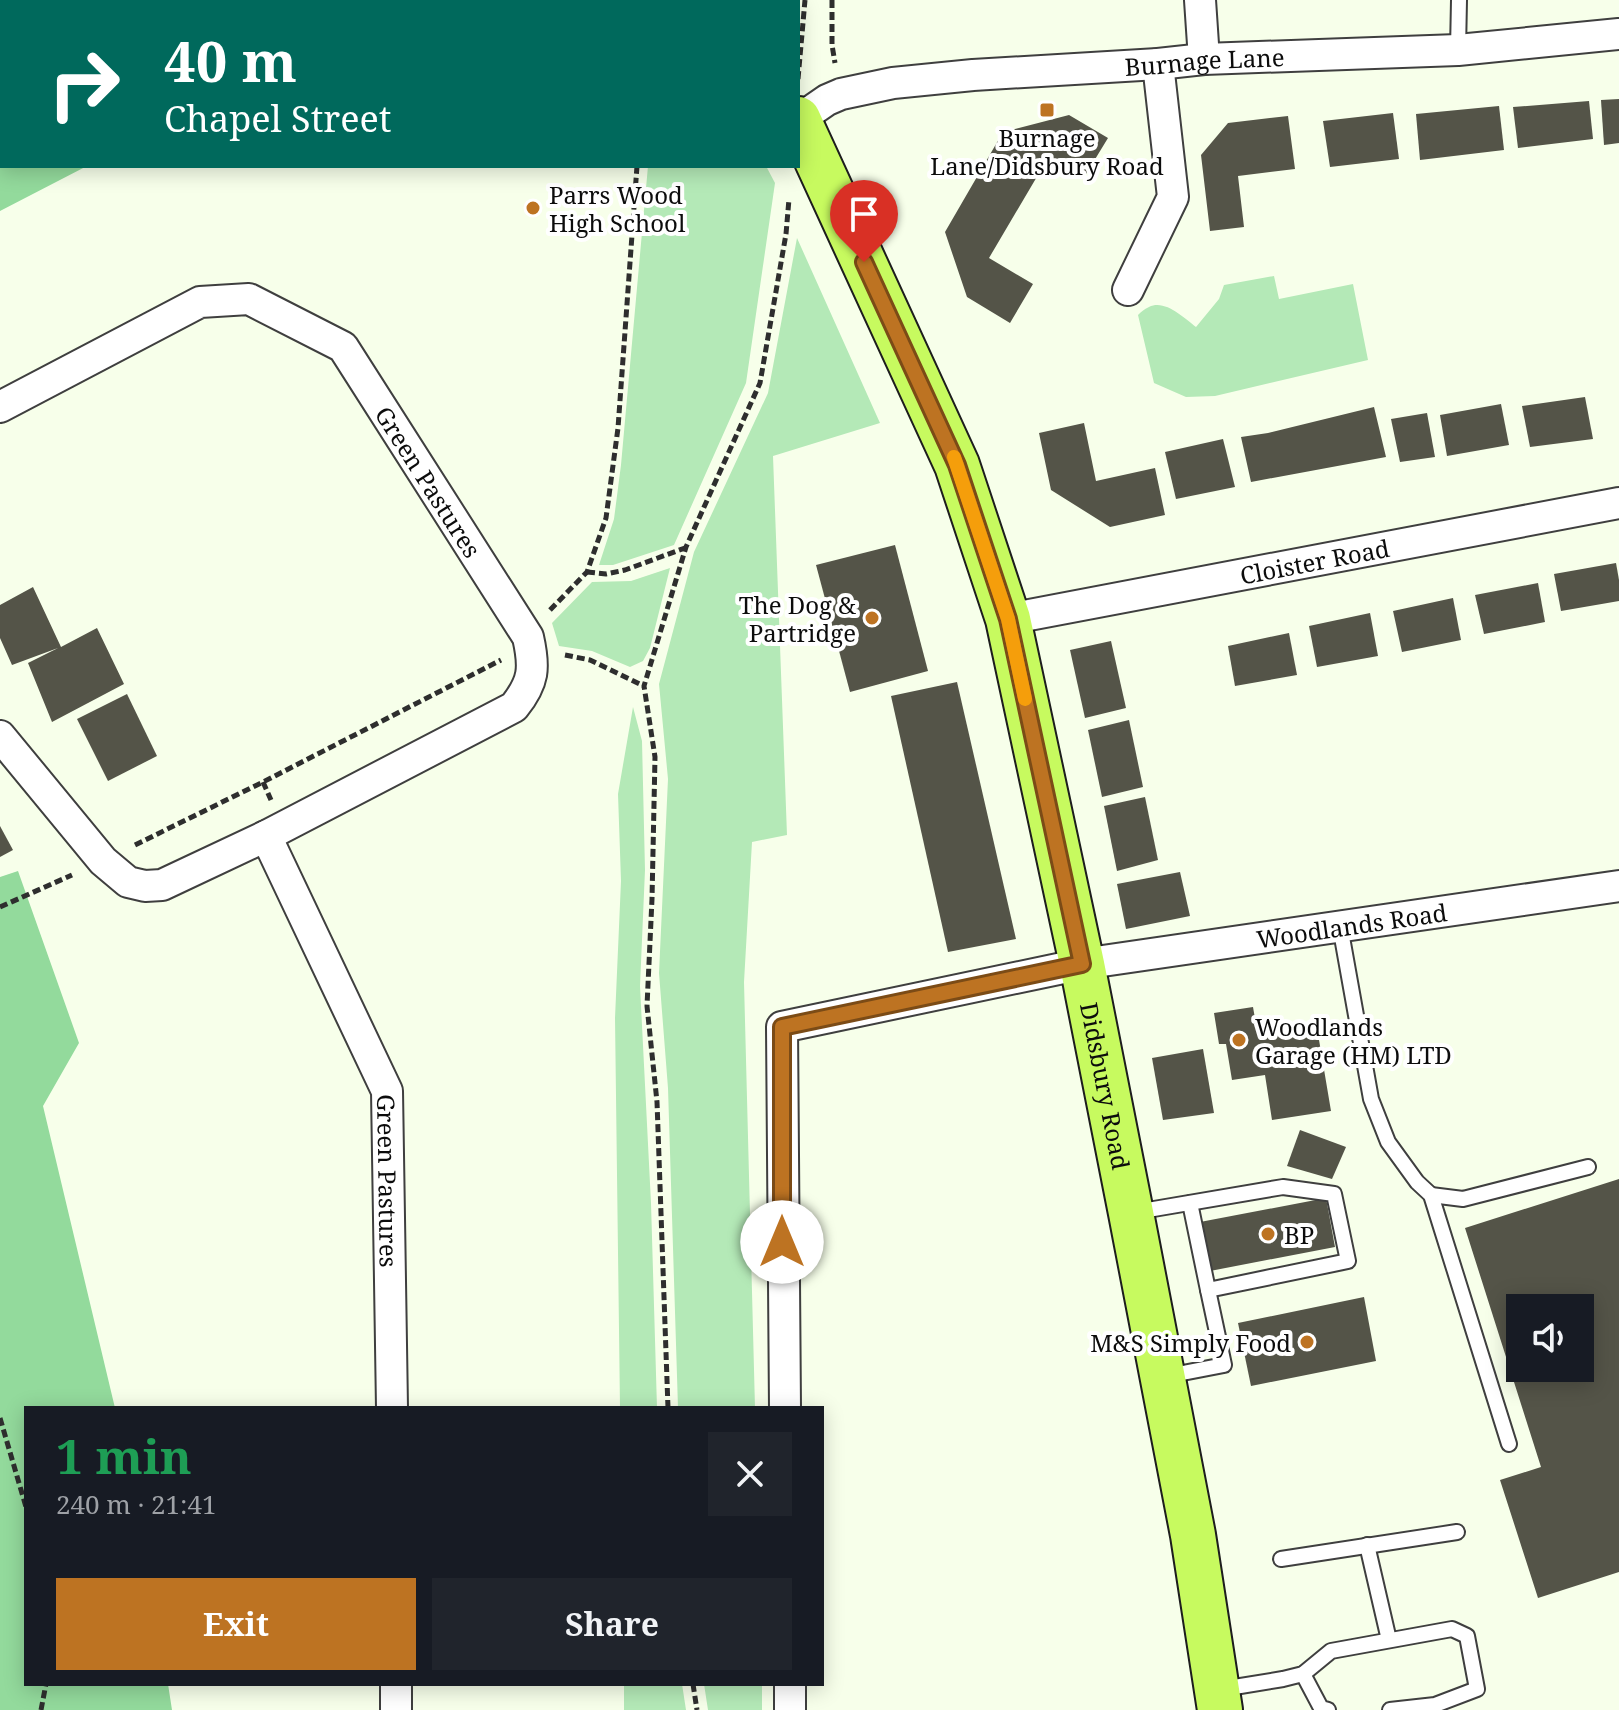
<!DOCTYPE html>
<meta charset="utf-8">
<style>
body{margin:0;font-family:"Noto Serif",serif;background:#20242c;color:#f1f3f6;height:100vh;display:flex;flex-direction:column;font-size:30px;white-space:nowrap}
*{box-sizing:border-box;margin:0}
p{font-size:26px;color:#9ea1a6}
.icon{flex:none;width:44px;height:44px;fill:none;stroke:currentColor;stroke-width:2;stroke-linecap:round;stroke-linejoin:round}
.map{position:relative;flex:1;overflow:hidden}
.details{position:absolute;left:24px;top:1406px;width:800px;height:280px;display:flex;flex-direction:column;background:#171b24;border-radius:0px;box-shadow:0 4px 20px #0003}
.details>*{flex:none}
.top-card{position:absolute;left:0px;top:0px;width:800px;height:168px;box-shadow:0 4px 20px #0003;background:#00695c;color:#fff;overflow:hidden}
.fabs{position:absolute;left:1506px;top:1294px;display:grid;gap:16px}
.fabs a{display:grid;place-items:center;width:88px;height:88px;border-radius:0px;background:#171b24;box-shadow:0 4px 20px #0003;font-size:40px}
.pin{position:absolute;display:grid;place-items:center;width:68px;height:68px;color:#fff;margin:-82px -34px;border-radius:50% 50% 50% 0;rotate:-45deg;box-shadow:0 0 8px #0007}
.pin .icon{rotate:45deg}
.me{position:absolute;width:88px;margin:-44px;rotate:0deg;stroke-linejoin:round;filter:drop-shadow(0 0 6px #0008)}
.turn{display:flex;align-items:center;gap:28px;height:168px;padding:0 32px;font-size:36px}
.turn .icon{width:104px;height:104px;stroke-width:2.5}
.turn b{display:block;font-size:56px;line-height:68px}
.round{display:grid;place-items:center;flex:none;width:84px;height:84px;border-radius:0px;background:#20242c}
.head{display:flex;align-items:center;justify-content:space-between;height:136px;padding:0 32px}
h1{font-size:48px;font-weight:700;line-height:60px;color:#1e9e55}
.action{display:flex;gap:16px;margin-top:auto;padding:16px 32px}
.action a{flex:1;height:92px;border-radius:0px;background:#bd7322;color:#fff;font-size:32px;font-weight:700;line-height:92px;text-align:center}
.action a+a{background:#20242c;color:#f1f3f6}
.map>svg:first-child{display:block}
</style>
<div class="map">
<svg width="1619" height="1710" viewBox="0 0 1619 1710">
<rect width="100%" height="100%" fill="#f7ffea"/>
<g fill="#b4e9b7">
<path d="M648 166H766L775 183 746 383 674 545 613 565H599L614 519 621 465Z"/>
<path d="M797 238 880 423 773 456 787 835 752 842 744 982 755 1408H678L668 1088 659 973 668 779 659 684 694 552 768 393Z"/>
<path d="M1274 276 1279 299 1353 284 1368 360 1215 396 1186 397 1154 383 1138 315C1141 312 1144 309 1149 307 1165 299 1184 318 1196 327L1219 299 1224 285Z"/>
<path d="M670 568 650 648 643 661 630 667 592 651 559 646 552 623 592 582 631 581Z"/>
<path d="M633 707 642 741 645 870 640 986 651 1203 657 1408H620L615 1018 621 881 618 794Z"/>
<path d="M624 1684H682L686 1710H624Z"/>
<path d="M704 1684H762V1710H708Z"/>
</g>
<g fill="#93da9c">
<path d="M0 0H205L206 2H2V166H87L0 211Z"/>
<path d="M18 871 79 1043 43 1106 115 1408H26V1684H168L172 1710H0V877Z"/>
</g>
<g fill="#545448" fill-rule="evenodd">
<path d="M1619 99V143L1604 145 1601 100Z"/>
<path d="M1589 101 1593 139 1518 148 1513 107Z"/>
<path d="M1499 106 1504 150 1420 160 1416 114Z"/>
<path d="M1393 113 1399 159 1330 167 1323 121Z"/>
<path d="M1069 115 1108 138 1083 179 1048 158 989 258 1033 284 1010 323 967 297 945 232 1003 132Z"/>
<path d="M1288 116 1295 169 1238 176 1244 227 1210 231 1201 155 1228 123Z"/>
<path d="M1585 397 1593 439 1530 447 1522 406Z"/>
<path d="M1501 404 1509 445 1447 456 1440 415Z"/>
<path d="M1374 407 1386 457 1251 482 1241 437 1268 433Z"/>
<path d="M1427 413 1435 457 1400 462 1391 419Z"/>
<path d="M1084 423 1096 481 1155 468 1165 515 1110 527 1051 490 1039 433Z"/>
<path d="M1223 439 1235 487 1176 499 1165 452Z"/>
<path d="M895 545 928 671 850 692 816 565Z"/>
<path d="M1616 563 1619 580V601L1561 611 1554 574Z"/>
<path d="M1538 583 1545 622 1484 634 1475 595Z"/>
<path d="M33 587 61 647 97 628 124 684 52 722 28 663 58 648 12 665 0 638V605Z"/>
<path d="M1453 598 1461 640 1402 652 1393 611Z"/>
<path d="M1370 613 1378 656 1317 667 1309 626Z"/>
<path d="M1289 633 1297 675 1235 686 1228 646Z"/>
<path d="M1111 641 1126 708 1085 718 1070 650Z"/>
<path d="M957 682 1016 939 948 952 891 696Z"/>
<path d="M127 694 157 756 108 781 77 719Z"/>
<path d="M1129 720 1143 787 1102 797 1088 730Z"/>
<path d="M1145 797 1158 860 1117 871 1104 806Z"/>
<path d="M0 826 13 850 0 857Z"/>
<path d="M1180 872 1190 916 1126 929 1117 884Z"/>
<path d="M1253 1007 1258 1036 1317 1028 1331 1111 1272 1120 1265 1075 1232 1080 1226 1044H1219L1214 1013Z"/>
<path d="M1203 1049 1214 1113 1163 1120 1152 1058Z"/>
<path d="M1300 1130 1346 1147 1332 1179 1287 1166Z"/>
<path d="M1619 1179V1572L1538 1598 1500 1480 1541 1467 1465 1228ZM1520 1308H1580V1368H1520Z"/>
<path d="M1326 1198 1335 1247 1210 1271 1200 1222Z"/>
<path d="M1364 1297 1376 1361 1251 1386 1238 1323Z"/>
</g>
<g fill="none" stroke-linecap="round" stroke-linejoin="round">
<g stroke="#3f3f3f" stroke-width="18">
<g id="service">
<path d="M1458 50 1459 0"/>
<path d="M1340 926 1371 1099 1388 1142 1417 1182 1431 1195 1509 1444"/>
<path d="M1431 1195 1463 1199 1588 1167"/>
<path d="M1190 1203 1208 1290"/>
<path d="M1136 1212 1283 1187 1334 1194 1348 1261 1208 1290 1224 1365 1167 1376"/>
<path d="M1367 1545 1389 1640"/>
<path d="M1281 1559 1457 1532"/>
<path d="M1303 1674 1321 1708 1328 1710"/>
<path d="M1222 1689 1283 1679 1303 1674 1331 1651 1452 1629 1467 1636 1477 1689 1435 1705 1390 1710"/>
</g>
</g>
<g stroke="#3f3f3f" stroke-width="34">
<g id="minor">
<path d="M1200 0 1204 59"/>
<path id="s1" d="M798 120 827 100 841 94 893 83 973 75 1158 64 1204 59 1458 50 1619 34"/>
<path d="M1128 290 1173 197 1158 64"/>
<path id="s2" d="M0 407 200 302 249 299 343 347 528 637C535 668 534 682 514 707L266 836 162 885 145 886 128 882 103 861 0 736"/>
<path id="s3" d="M1008 619 1619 503"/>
<path id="s4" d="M266 836 387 1091 392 1408"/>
<path id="s5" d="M785 1408 782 1027 1082 964 1619 886"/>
<path d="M396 1684V1710"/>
<path d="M790 1684V1710"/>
</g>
</g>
<g stroke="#1d1d1d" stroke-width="48">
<g id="primary">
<path d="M735 0 736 2"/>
<path id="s6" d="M798 119 957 465 1008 619 1082 964 1131 1213 1193 1535 1220 1710"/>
</g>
</g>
<g stroke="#2e2e2e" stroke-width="5" stroke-dasharray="8 4" stroke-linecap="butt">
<path d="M832 0V45L835 63"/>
<path d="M664 2 665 0"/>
<path d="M798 79 805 0"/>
<path d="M587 572 606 574 625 570 685 548"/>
<path d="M550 610 587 572 606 518 618 428 637 166"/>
<path d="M565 655 590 660 644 686"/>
<path d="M263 782 271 800"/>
<path d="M135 845 263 782 501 660"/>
<path d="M0 907 72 875"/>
<path d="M668 1408 657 1102 647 1006 652 899 655 757 644 686 686 547 760 383 786 234 789 199"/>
<path d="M0 1418 26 1507"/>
<path d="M693 1684 697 1710"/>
<path d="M41 1710 46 1684"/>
</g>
<use href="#service" stroke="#fff" stroke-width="14"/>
<use href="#minor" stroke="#fff" stroke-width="30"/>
<use href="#primary" stroke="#c7fa5f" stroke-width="44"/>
</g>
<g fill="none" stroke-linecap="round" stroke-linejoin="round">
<g stroke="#7b4b16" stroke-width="20">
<path id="route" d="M782 1242V1027L1082 964 1008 619 957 465 864 262"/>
</g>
<use href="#route" stroke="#bd7322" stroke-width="14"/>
<path stroke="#f59e0b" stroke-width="14" d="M954 457 1008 619 1025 699"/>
</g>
<g fill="#bd7322" stroke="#fff" stroke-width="3">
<rect x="1039" y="102" width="16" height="16" rx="4"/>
<circle cx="533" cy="208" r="8"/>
<circle cx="872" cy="618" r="8"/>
<circle cx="1239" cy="1040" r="8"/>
<circle cx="1268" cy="1234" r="8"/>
<circle cx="1307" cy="1342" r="8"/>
</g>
<g text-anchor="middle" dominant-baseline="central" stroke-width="8" stroke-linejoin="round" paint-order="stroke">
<g font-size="24" fill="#0c0c0c" stroke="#fff">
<text stroke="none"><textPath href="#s1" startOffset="416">Burnage Lane</textPath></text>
<text stroke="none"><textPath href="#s2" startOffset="540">Green Pastures</textPath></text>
<text stroke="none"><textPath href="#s3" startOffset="312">Cloister Road</textPath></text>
<text stroke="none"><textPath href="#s5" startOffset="960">Woodlands Road</textPath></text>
<text stroke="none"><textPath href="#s6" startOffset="1020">Didsbury Road</textPath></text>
<text stroke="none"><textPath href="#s4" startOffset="372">Green Pastures</textPath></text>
</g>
<g font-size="24" fill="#0c0c0c" stroke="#fff" text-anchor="start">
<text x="1047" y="137" text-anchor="middle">Burnage<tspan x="1047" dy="28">Lane/Didsbury Road</tspan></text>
<text x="549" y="194">Parrs Wood<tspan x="549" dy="28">High School</tspan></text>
<text x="856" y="604" text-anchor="end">The Dog &amp;<tspan x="856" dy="28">Partridge</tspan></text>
<text x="1255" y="1026">Woodlands<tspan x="1255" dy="28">Garage (HM) LTD</tspan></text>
<text x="1284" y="1234">BP</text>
<text x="1291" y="1342" text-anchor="end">M&amp;S Simply Food</text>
</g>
</g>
</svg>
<div class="fabs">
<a><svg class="icon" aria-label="sound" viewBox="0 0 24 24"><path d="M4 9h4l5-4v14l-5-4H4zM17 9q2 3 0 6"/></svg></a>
</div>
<div class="pin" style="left:864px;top:262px;background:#d93025"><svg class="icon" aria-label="arrive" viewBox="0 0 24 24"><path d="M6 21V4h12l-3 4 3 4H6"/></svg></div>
<svg class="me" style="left:782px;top:1242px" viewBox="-20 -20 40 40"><circle r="19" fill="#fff"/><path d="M0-13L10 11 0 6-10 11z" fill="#bd7322"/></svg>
<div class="top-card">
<div class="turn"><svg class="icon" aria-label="right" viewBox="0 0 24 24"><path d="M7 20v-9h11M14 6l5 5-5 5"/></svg><div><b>40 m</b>Chapel Street</div></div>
</div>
<section class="details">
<div class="head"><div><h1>1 min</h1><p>240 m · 21:41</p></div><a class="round"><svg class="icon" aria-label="close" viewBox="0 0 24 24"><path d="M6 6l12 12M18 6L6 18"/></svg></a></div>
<div class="action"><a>Exit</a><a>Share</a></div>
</section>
</div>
